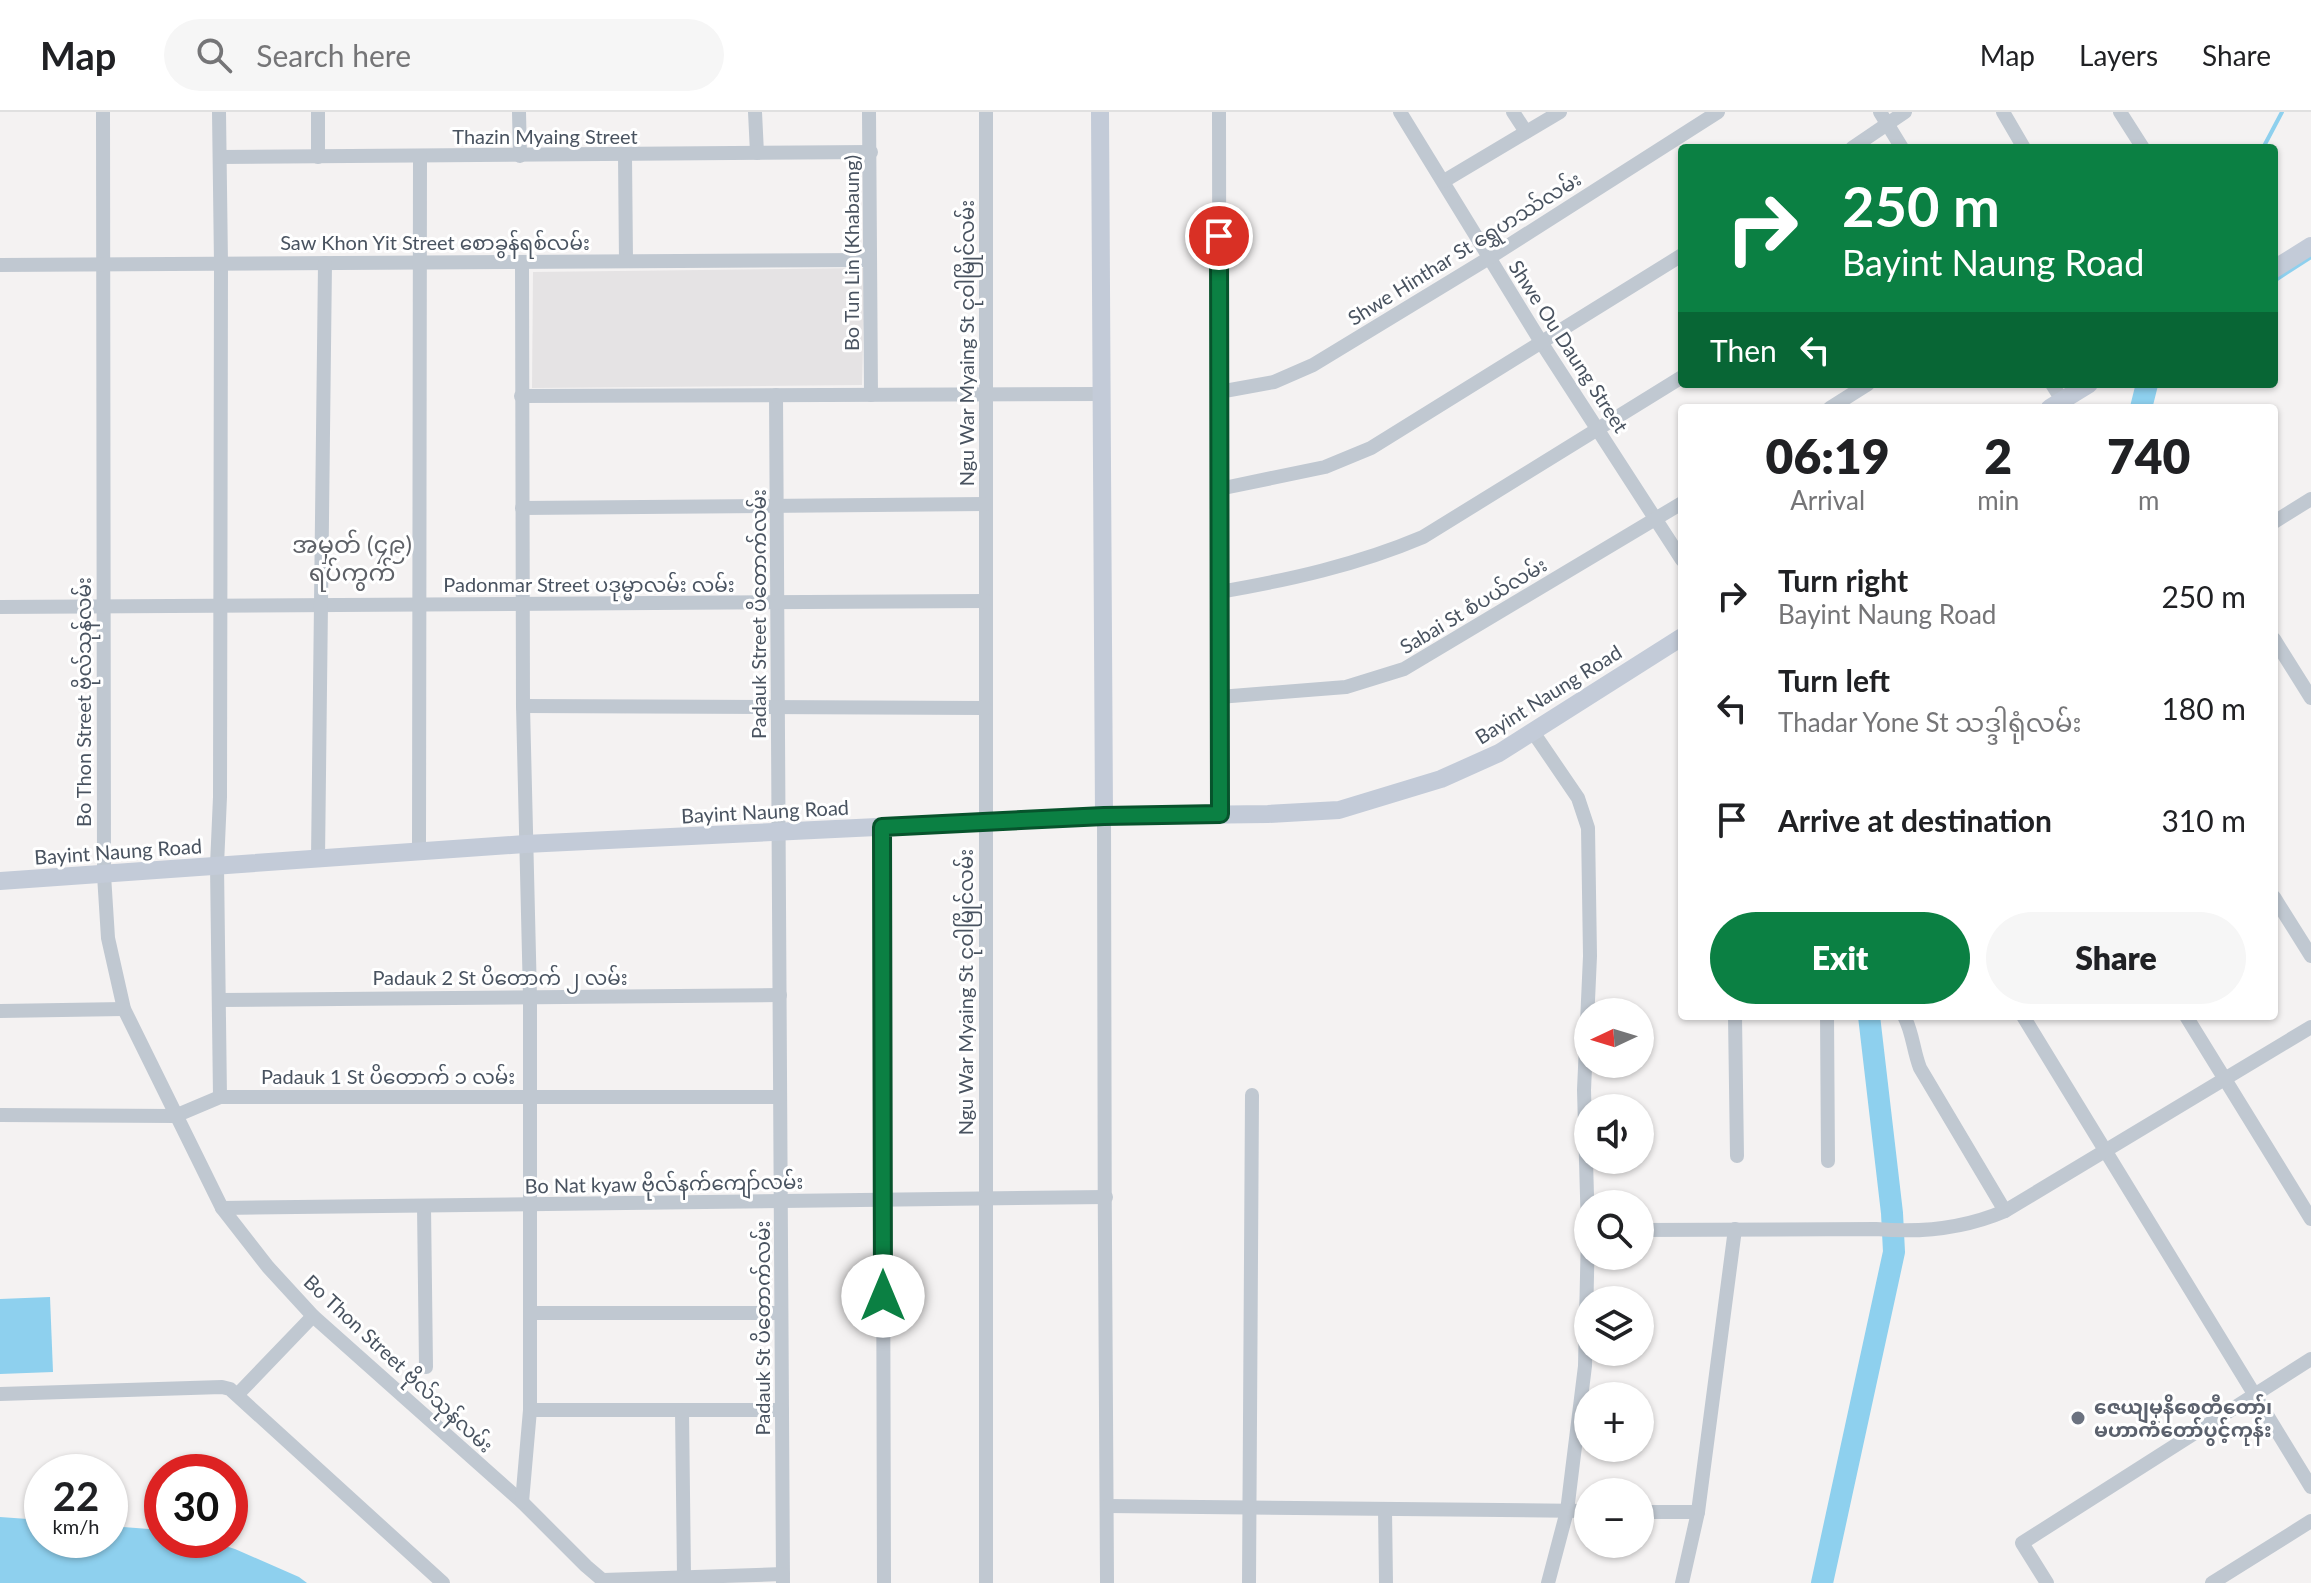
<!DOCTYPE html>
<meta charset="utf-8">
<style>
body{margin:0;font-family:Lato,"Noto Sans Myanmar",sans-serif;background:#f6f6f6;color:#202124;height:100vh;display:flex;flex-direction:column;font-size:30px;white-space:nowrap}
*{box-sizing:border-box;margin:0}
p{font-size:26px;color:#757577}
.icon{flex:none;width:44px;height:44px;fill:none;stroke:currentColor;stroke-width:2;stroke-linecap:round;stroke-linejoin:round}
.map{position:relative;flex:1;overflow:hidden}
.side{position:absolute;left:1678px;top:292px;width:600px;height:616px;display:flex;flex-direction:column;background:#fff;border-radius:8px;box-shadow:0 2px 6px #0004}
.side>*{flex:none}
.banner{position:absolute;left:1678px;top:32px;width:600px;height:244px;border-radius:8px;box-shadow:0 2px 6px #0004;background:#0b8043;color:#fff;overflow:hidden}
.needle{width:52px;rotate:266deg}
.tools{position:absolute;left:1574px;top:886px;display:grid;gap:16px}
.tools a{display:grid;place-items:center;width:80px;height:80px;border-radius:50%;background:#fff;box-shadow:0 2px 6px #0004;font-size:40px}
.speed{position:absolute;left:24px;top:1342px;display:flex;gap:16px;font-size:40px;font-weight:700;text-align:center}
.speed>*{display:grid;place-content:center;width:104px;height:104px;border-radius:50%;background:#fff;box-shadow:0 2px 6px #0004;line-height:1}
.speed small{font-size:20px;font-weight:400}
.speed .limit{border:12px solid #d22;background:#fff;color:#111}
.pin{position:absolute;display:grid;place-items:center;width:68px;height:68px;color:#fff;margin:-34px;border:4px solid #fff;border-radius:50%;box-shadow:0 2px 8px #0007}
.me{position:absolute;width:88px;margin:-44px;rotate:0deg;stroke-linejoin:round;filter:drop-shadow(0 0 6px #0008)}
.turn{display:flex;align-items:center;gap:28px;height:168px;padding:0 32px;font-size:36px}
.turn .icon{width:104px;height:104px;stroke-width:2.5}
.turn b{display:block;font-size:56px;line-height:68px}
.then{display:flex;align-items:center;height:76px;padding:0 32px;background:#0003;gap:16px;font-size:30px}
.eta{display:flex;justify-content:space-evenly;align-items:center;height:136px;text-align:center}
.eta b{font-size:48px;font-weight:800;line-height:56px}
.button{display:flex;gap:16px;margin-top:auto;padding:16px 32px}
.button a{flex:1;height:92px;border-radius:48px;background:#0b8043;color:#fff;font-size:32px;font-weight:800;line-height:92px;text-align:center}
.button a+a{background:#f6f6f6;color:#202124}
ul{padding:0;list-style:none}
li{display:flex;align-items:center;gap:24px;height:112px;padding:0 32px}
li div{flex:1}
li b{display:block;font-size:30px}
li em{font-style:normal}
header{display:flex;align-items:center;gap:48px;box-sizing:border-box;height:112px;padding:0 40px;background:#fff;border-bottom:2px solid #e0e0e0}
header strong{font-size:38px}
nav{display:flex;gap:44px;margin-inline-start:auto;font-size:28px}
.search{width:560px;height:72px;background:#f6f6f6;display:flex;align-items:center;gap:20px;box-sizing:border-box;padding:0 28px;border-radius:44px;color:#757577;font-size:30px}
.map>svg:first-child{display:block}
</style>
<header>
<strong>Map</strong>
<div class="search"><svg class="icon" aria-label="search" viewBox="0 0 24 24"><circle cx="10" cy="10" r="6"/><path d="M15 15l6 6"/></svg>Search here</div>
<nav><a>Map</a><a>Layers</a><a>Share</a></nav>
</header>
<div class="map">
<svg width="2311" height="1471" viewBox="0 0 2311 1471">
<rect width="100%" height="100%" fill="#f4f2f2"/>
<path fill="#e5e3e4" d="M865 156 862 273 532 276 533 160Z"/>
<g fill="#8ed0ee">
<path d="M50 1185 53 1260 0 1262V1187Z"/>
<path d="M0 1405 42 1408V1428H110V1414L162 1418V1428H206L235 1437 299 1465 307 1471H0Z"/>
</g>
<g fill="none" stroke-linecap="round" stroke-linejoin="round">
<g stroke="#8ed0ee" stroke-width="4">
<path d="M2263 36 2282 0"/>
<path d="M2274 169 2311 145"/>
</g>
<g stroke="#8ed0ee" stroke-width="22">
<path d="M2141 296 2147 272"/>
<path d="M1822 1471 1894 1140 1892 1101 1869 904"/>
</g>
<g stroke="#c0c8d1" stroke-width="14">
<path d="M103 0 104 763 108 826 124 897 222 1096 268 1155 313 1204 522 1390 586 1454 606 1471"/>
<path d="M219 0 221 152 220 685 217 753 220 985"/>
<path d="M318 0V45"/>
<path d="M519 0 520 44"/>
<path d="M755 0 757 41"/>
<path d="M869 0 871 283"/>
<path d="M986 0V1471"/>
<path d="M1219 0 1220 702"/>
<path d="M1400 0 1541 230 1682 448"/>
<path d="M1513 0 1526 20"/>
<path d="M1880 0 1902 36"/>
<path d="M2003 0 2024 36"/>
<path d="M2120 0 2143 36"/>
<path d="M1852 36 1905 0"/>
<path d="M625 44 626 149"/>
<path d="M220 45 871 40"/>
<path d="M1444 69 1560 0"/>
<path d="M522 150 523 594 530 885V1298L522 1390"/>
<path d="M0 153 870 148"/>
<path d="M2052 272 2062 288"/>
<path d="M1219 280 1274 270 1313 253 1489 146 1718 0"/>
<path d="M776 283 783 1471"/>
<path d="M521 284 1102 282"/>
<path d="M1830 296 1868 272"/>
<path d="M1219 377 1325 355 1371 336 1682 143"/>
<path d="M522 396 985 392"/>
<path d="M2274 410 2311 387"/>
<path d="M1219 480C1289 468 1357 453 1423 425L1682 265"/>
<path d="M0 495 986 489"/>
<path d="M2274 527 2311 586"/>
<path d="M1219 585 1346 575 1404 557 1682 391"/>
<path d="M523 594 985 596"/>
<path d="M1533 620 1578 686 1588 716 1590 844 1584 978 1588 1119 1585 1254 1567 1399 1548 1471"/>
<path d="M1104 704C1103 960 1106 1215 1107 1471"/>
<path d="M882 715 884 1471"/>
<path d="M419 740 420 44"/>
<path d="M318 747 325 151"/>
<path d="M2274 785 2311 844"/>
<path d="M220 888 780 883"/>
<path d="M0 899 124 897"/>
<path d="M1735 904 1737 1044"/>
<path d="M1827 904 1828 1049"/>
<path d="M1904 904C1913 921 1913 938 1920 956L2005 1099"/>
<path d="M2023 904 2311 1375"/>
<path d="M2186 904 2311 1107"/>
<path d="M0 1003 175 1004 220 985H780"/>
<path d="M424 1094 426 1255"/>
<path d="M222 1096 1106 1085"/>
<path d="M1640 1118 1876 1117C1920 1121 1963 1117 2005 1099L2311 915"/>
<path d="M530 1201H781"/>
<path d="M0 1282 222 1275 230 1277 443 1471"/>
<path d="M238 1282 313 1204"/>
<path d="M530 1298H782"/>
<path d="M682 1298 684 1464"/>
<path d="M1107 1394 1588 1399"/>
<path d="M1385 1397 1386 1471"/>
<path d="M1640 1400H1698"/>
<path d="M603 1468 783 1462"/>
<path d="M1249 1471 1252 983"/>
<path d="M1682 1471 1698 1400 1735 1117"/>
<path d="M2047 1471 2022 1431 2311 1247"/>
<path d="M2212 1471 2311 1409"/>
</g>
<g stroke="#c3cbd8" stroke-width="18">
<path d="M1100 0 1104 704"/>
<path d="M2274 157 2311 134"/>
<path d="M2050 296 2089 272"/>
<path d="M0 769 525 732 1104 704 1268 702 1339 698 1441 667 1499 641 1682 525"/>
</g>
</g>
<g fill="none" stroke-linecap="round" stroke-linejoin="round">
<g stroke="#07532c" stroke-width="20">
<path id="route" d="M883 1184 882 715 1104 704 1220 702 1219 124"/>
</g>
<use href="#route" stroke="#0b8043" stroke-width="14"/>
</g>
<circle fill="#6b7280" stroke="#fff" stroke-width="3" cx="2078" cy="1306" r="8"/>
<g text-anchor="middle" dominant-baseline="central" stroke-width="6" stroke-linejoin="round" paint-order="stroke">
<g font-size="20" fill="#495360" stroke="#fff">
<text x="545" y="24">Thazin Myaing Street</text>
<text x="435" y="130">Saw Khon Yit Street စောခွန်ရစ်လမ်း</text>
<text transform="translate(1464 136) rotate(-32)">Shwe Hinthar St ရွှေဟဿ်လမ်း</text>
<text transform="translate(851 141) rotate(-90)">Bo Tun Lin (Khabaung)</text>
<text transform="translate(966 231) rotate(-90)">Ngu War Myaing St ငုဝါမြိုင်လမ်း</text>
<text transform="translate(1569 234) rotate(57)">Shwe Ou Daung Street</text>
<text x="589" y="472">Padonmar Street ပဒုမ္မာလမ်း လမ်း</text>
<text transform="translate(1473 493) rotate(-31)">Sabai St စံပယ်လမ်း</text>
<text transform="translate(758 502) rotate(-90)">Padauk Street ပိတောက်လမ်း</text>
<text transform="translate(1548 582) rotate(-32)">Bayint Naung Road</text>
<text transform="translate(83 590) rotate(-90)">Bo Thon Street ဗိုလ်သုန်လမ်း</text>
<text transform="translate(765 699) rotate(-3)">Bayint Naung Road</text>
<text transform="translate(118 739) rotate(-4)">Bayint Naung Road</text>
<text x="500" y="865">Padauk 2 St ပိတောက် ၂ လမ်း</text>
<text transform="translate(965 880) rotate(-90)">Ngu War Myaing St ငုဝါမြိုင်လမ်း</text>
<text x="388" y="964">Padauk 1 St ပိတောက် ၁ လမ်း</text>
<text transform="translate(664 1071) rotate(-1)">Bo Nat kyaw ဗိုလ်နက်ကျော်လမ်း</text>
<text transform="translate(762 1216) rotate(-90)">Padauk St ပိတောက်လမ်း</text>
<text transform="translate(399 1251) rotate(43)">Bo Thon Street ဗိုလ်သုန်လမ်း</text>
</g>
<g font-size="20" font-weight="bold" fill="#5b616d" stroke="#fff" text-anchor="start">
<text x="2094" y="1294">ဇေယျမုနိစေတီတော်၊<tspan x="2094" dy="23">မဟာကံတော်ပွင့်ကုန်း</tspan></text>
</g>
<g font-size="24" fill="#5e6167" stroke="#fff">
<text x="352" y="431">အမှတ် (၄၉)<tspan x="352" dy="28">ရပ်ကွက်</tspan></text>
</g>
</g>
</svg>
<div class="tools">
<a><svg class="needle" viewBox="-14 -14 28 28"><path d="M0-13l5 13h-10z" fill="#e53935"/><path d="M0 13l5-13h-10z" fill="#757577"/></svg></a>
<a><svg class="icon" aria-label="sound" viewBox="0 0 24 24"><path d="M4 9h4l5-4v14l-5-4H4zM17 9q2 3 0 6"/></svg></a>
<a><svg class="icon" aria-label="search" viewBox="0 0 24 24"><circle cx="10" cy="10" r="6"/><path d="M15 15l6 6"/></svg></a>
<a><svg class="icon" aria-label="layers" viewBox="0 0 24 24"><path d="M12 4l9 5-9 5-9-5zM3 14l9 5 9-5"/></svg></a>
<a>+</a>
<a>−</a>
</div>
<div class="speed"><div>22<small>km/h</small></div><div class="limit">30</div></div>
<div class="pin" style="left:1219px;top:124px;background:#d93025"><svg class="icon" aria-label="arrive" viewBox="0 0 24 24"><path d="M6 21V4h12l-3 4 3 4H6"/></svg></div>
<svg class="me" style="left:883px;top:1184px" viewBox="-20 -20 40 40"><circle r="19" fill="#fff"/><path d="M0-13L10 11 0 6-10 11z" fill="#0b8043"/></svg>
<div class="banner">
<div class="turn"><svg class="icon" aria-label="right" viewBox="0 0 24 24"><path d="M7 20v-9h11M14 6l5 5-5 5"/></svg><div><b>250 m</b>Bayint Naung Road</div></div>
<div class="then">Then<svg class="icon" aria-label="left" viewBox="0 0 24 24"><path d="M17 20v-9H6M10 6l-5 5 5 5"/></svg></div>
</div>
<section class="side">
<div class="eta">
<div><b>06:19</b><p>Arrival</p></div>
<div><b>2</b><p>min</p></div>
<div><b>740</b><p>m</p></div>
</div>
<ul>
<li><svg class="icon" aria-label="right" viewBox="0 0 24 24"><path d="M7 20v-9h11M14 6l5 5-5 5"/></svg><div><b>Turn right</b><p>Bayint Naung Road</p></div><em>250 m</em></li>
<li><svg class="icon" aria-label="left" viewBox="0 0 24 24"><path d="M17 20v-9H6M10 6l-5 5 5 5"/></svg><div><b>Turn left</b><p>Thadar Yone St သဒ္ဒါရုံလမ်း</p></div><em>180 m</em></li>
<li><svg class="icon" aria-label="arrive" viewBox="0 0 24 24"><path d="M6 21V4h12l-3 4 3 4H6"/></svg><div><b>Arrive at destination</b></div><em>310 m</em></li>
</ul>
<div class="button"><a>Exit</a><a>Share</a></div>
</section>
</div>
